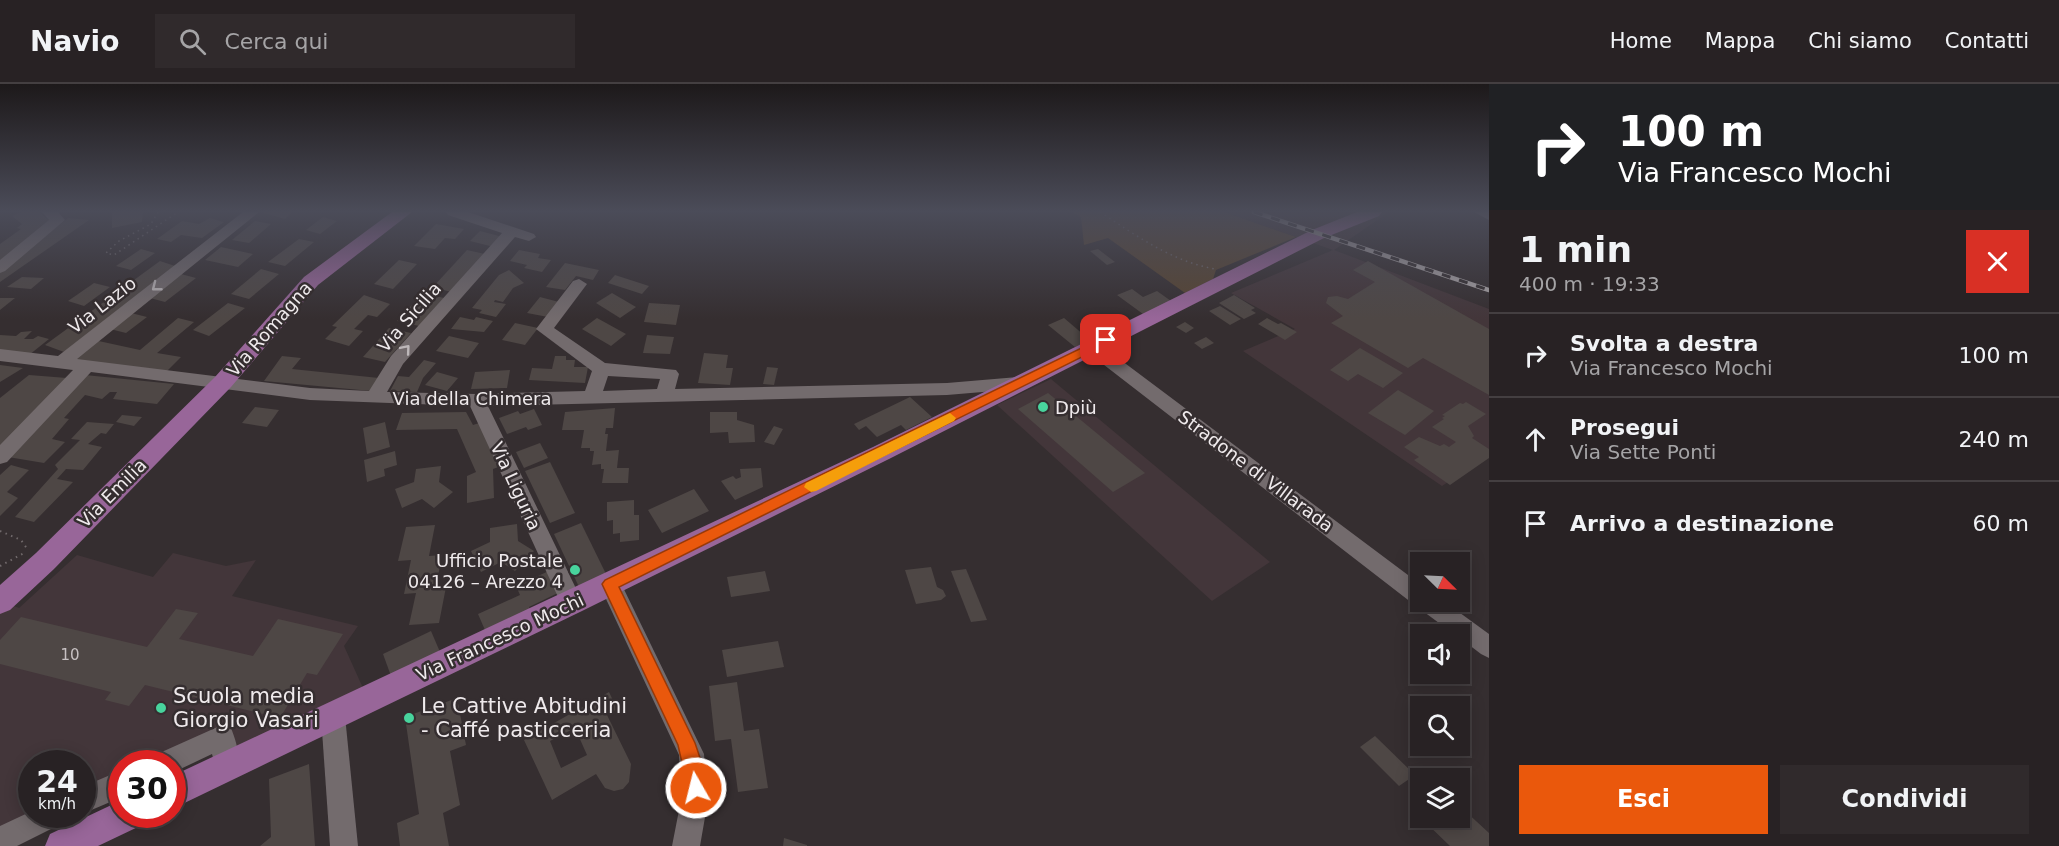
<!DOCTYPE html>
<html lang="it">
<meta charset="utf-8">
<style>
body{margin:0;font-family:"DejaVu Sans",sans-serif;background:#302a2c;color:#f1f3f6;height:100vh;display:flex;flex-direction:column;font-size:22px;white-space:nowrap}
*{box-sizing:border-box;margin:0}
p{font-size:20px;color:#a5a4a6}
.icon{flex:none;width:33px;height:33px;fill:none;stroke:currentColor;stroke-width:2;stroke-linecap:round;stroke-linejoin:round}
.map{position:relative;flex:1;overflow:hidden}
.drawer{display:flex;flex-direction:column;background:#282224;width:570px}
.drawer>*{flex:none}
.banner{background:#202124;color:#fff;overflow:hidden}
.needle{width:39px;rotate:114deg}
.fabs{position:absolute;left:1410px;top:468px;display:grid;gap:12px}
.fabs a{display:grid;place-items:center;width:60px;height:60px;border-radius:0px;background:#282224;box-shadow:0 3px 15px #0003,0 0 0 2px #443f41;font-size:30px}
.speed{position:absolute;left:18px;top:666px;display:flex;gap:12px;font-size:30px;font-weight:700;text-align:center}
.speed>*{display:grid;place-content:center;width:78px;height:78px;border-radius:50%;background:#282224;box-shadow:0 3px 15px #0003,0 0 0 2px #443f41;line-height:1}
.speed small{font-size:15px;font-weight:400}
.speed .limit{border:9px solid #d22;background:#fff;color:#111}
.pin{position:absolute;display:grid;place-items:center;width:51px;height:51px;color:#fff;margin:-26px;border-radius:12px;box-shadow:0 3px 9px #0006}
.me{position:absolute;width:66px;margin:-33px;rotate:352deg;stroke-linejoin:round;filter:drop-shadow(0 0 4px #0008)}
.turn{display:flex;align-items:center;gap:21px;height:126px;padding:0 30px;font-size:27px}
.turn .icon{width:78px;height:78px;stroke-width:2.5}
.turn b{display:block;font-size:42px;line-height:51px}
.round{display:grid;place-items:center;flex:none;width:63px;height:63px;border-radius:0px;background:#302a2c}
.headline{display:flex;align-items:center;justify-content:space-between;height:102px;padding:0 30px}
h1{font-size:36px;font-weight:800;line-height:45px}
.action{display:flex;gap:12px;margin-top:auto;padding:12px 30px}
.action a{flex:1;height:69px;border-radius:0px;background:#ea580c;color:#fff;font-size:24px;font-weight:800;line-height:69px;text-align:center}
.action a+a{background:#302a2c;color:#f1f3f6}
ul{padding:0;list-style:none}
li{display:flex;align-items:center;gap:18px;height:84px;padding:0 30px;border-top:2px solid #443f41}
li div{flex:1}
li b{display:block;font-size:22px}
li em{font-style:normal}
header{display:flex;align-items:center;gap:36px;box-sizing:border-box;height:84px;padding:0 30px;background:#282224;border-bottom:2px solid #443f41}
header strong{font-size:28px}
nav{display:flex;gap:33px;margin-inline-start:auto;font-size:21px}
.search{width:420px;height:54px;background:#302a2c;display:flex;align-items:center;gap:15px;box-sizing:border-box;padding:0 21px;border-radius:0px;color:#a5a4a6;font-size:22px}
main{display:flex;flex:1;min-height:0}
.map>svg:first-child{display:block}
</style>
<header>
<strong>Navio</strong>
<div class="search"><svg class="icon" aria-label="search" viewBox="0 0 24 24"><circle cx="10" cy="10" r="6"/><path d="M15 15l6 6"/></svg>Cerca qui</div>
<nav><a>Home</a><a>Mappa</a><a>Chi siamo</a><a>Contatti</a></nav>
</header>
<main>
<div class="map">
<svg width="1489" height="762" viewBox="0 0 1489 762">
<rect width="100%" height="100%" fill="#352e30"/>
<g fill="#43363a">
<path d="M1224 128H1389L1334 166 1489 225V371L1442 402 1243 267 1295 245 1231 209 1333 166Z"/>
<path d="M1051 295 1270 478 1212 517 997 321Z"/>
<path d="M173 469 226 482 256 476 232 512 358 542 344 562 363 604 232 668 228 644 149 679 122 680 121 692 83 710 82 680H32V730L0 748V528L9 520 19 524 77 471 153 493Z"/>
</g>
<path fill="#574431" d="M1073 128H1224L1296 153 1216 186 1213 195 1185 209 1108 154 1084 161 1081 133Z"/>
<g fill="#4e4745" fill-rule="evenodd">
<path d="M21 128H39L50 137 0 177V160L21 145 17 144 22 140 12 132Z"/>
<path d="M112 128H143L142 138 112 144Z"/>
<path d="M261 128H292L285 135Z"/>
<path d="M323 133 337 137 320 150 306 146Z"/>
<path d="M68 134 89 136 0 198V188Z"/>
<path d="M210 134 224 138 202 154 181 151 171 158 157 155 182 137 199 140Z"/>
<path d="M255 137 271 140 249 159 232 156Z"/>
<path d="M436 140 464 145 455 155 445 154 435 165 414 162Z"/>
<path d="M480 147 503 153 494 163 470 157Z"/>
<path d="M299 155 314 158 285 182 268 178Z"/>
<path d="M221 163 253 170 238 183 205 176Z"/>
<path d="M141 165 155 169 131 186 116 182Z"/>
<path d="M1098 165 1115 178 1107 181 1090 167Z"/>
<path d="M467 166 485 170 451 208 433 203Z"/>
<path d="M519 166 540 170 538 174 551 176 542 188 524 184 527 181 510 177Z"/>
<path d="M399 176 417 180 393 205 374 200Z"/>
<path d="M160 177 175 182 64 268 45 261Z"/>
<path d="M1368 177 1489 245V311L1423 274 1408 284 1331 239 1343 232 1326 219 1328 213 1337 212 1348 215 1375 198 1353 186Z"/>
<path d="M565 179 599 186 593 196 576 192 565 206 546 203Z"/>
<path d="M261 185 279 190 249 215 231 210Z"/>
<path d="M509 186 524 199 513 204 503 218 495 216 494 218 506 220 496 233 479 229 482 226 472 224 499 191Z"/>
<path d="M181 190 196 194 165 218 150 214Z"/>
<path d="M615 191 649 202 642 210 608 199Z"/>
<path d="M22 193 44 194 31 205 7 203Z"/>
<path d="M94 199 110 203 84 222 68 217Z"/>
<path d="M1132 205 1143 213 1157 207 1171 217 1143 230 1117 211Z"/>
<path d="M423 209 444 214 419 242 397 237Z"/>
<path d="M612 209 636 223 620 234 596 219Z"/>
<path d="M364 211 390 220 377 233 368 231 354 245 363 247 349 262 325 255 337 243 332 242Z"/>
<path d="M1234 211 1255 224 1251 226 1256 229 1244 235 1219 219Z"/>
<path d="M540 213 559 218 548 233 527 229Z"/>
<path d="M0 214H15L0 226Z"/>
<path d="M228 219 245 224 209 252 193 246Z"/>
<path d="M649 219 680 221 676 241 644 238Z"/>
<path d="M1220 222 1241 235 1230 241 1209 227Z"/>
<path d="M131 229 147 233 126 249 110 245Z"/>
<path d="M460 233 474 236 476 233 493 237 484 248 451 245Z"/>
<path d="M178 234 194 238 157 269 181 273 166 288 70 275 94 256 140 266Z"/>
<path d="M597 234 626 250 611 262 582 245Z"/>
<path d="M1064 234 1091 257 1075 263 1048 241Z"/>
<path d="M1267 234 1278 240 1281 239 1297 248 1285 256 1258 240Z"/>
<path d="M1185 238 1194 244 1186 249 1176 243Z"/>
<path d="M515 239 538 244 525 261 502 256Z"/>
<path d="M389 244 411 249 385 278 363 273Z"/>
<path d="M32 247 24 255H33L38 252 49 255 29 271 0 268V251L16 252 21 248Z"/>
<path d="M647 251 674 253 670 270 643 269Z"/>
<path d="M449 252 479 259 468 274 436 267Z"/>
<path d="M1206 253 1214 259 1202 265 1194 259Z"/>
<path d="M1360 264 1403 289 1383 304 1358 290 1348 297 1330 286Z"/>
<path d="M704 269 728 271 726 284H733L730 301 698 299Z"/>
<path d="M282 272 301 274 292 285 379 294 371 307 264 297Z"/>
<path d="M555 272H566V276H575L574 283H588L585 299 529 296 532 284 552 285Z"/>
<path d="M424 276 436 279 423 294 417 308 390 307 398 292 409 293Z"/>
<path d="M0 281 23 284 0 298Z"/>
<path d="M767 283 778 284 774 301 763 300Z"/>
<path d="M510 286 507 304 471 305 475 288Z"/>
<path d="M437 288 458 294 447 307 425 301Z"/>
<path d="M29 291 67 294 0 363V314Z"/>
<path d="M85 291 174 300 157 320 113 315 117 308H110L102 315 85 311 64 334 69 335 52 355 65 358 44 379 8 373Z"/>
<path d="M1398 306 1434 327 1405 351 1368 329Z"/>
<path d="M1048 309 1145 389 1113 408 1018 325Z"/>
<path d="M910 313 932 333 906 346 901 341 877 353 866 342 859 346 854 340Z"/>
<path d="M1466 318 1486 330 1468 342 1474 352 1472 354 1489 365V374L1450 401 1414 376 1419 373 1404 363 1419 353 1440 362 1444 360 1449 363 1456 358 1432 343 1444 335 1442 334 1445 332 1442 331 1460 319 1463 320Z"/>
<path d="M255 323 279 326 267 343 242 339Z"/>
<path d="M615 324 613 344H606L605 350H608L606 367 619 366 617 384H629L628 399H602L604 385H601V380L592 381 594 367H590V364H581L584 346H562L565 328Z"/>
<path d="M534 325 542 341 528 346 526 343 507 350 499 334 518 327 520 330Z"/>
<path d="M466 328 473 341 479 339 501 382 493 385 494 414 467 419V392L476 388 457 345 396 346 402 329Z"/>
<path d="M710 328H737V336L754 341 755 358 729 359 728 348 710 349Z"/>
<path d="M122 331 142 333 134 342 116 338Z"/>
<path d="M87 338 114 340 106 350 101 349 88 360 102 363 83 386 66 385 57 395 73 398 34 438 15 433 58 385 55 381 80 356 71 355Z"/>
<path d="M385 338 390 363 367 370 363 344Z"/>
<path d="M774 342 783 345 774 361 764 358Z"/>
<path d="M540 359 548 374 524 384 516 368Z"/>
<path d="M395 367 397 381 384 385 385 392 367 398 364 376Z"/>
<path d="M550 378 575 429 550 439 525 387Z"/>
<path d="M11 381 29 386 7 408 18 414 0 432V391Z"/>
<path d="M441 382 439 398 453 408 434 424 422 415 402 424 395 405 414 398 416 385Z"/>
<path d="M761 384 763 403 735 416 721 397 733 392 736 395 741 393 740 385Z"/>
<path d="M694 405 709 427 662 449 648 426Z"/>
<path d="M634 416V431H639V456L620 458V449L613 450V436L607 437V418Z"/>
<path d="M581 439 606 490 579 503 554 450Z"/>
<path d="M517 440 518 457 534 467 515 487 501 478 481 488 471 467 490 458V444Z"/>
<path d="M435 441 429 472 442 471 436 503H446L439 539 409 541 416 509 404 510 411 476 398 477 406 443Z"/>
<path d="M931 483 937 503 943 506 946 512 941 516 916 520 905 486Z"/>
<path d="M966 485 987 536 971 538 951 487Z"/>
<path d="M551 486 562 507 529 523 533 531 488 553 478 530 520 511 516 502Z"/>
<path d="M765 487 770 507 731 513 727 493Z"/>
<path d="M176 525 198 529 179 555 253 572 278 535 343 550 317 591 307 589 280 634 145 601 129 622 105 616 111 608 0 580V556L21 533 147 563Z"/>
<path d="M431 547 440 568 391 592 383 570Z"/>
<path d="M778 557 784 583 727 593 722 566Z"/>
<path d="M737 598 744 647 759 645 768 704 738 708 731 655 715 657 709 602Z"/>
<path d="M609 608 617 625 607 631 631 680 629 698 623 705 614 707 605 704 596 690 552 716 524 656ZM575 644 587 671 561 684 550 657Z"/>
<path d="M457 614 466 661 450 667 460 721 443 729 449 762H400L397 739 419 730 405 633Z"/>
<path d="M1375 652 1415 691 1399 702 1360 663Z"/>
<path d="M309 680 315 762H260L271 753 269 695Z"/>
<path d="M1463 725 1489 749V762H1450L1423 736 1426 734H1449L1451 736 1460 734V728Z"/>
<path d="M784 754 807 761V762H783Z"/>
</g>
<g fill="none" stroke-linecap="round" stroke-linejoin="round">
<g stroke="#716a6c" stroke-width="1.5" stroke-dasharray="1.5 4" stroke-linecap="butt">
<path d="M158 128 151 140 119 157 106 169 114 171 178 128"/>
<path d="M1100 128C1137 152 1171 177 1215 185"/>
</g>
<g stroke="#716a6c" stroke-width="2" stroke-dasharray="1.5 4.5" stroke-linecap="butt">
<path d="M0 447 21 456 28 466"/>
<path d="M0 482 26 468"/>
</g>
<g fill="#736b6d" fill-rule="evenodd">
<path d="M42 128H58L65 136 5 187 0 189V176L49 136Z"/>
<path d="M243 128H259L77 275 310 304 369 307 391 272 502 149 448 131 446 128H468L534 150 536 153 529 157 515 153 403 280 387 308 476 310 585 307 592 287 536 245 573 197 579 195 587 200 554 244 605 279 676 286 679 290 675 305 947 299 1019 293 1025 295 1028 299 1025 303 1019 305 947 311 488 322 583 519 580 526 572 529 564 526 470 322 310 316 91 288 7 378 0 380V361L73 286 0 277V265L58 272ZM608 292 660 295 657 305 603 307Z"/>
<path d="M1474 128H1489V136Z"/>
<path d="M1092 257 1098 259 1420 500V518H1445L1489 550V574L1481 570 1460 554V550H1454L1420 525 1418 521 1412 519 1086 267 1083 263 1086 259Z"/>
<path d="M610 491 618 493 704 670 708 716 700 762H672L681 716 679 671 599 500 602 493Z"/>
<path d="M333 620 342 624 345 632 358 762H330L321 632 324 624Z"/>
<path d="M222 641 231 644C237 659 242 678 236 692L227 696 218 692 212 670 172 689V680H151L155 671Z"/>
<path d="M122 686V713L82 730V703Z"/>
<path d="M32 727V730H67L63 739 17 762H0V742Z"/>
</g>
<g fill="#986699" fill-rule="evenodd">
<path d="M392 128H412L318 201 231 303 54 485 10 526 0 530V501L36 469 215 293 304 193Z"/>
<path d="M1357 128H1382L1379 132 1324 154 889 375 582 527 172 725V692L873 363 1312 146Z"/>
<path d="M122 716V730H144L140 742 98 762H45L50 750Z"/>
</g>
<g stroke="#aba5a7" stroke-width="4.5">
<path id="rail" d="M1254 128 1489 206"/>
</g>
<use href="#rail" stroke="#352e30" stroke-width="3" stroke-dasharray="9" stroke-linecap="butt"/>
</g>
<defs><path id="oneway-chevron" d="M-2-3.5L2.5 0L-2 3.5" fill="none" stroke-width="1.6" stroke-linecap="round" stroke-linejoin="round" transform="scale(1.5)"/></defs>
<g stroke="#bdb7b9">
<use href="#oneway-chevron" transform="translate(156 203) rotate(142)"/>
<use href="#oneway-chevron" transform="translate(406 265) rotate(-50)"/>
</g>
<linearGradient id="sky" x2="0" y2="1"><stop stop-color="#1d191a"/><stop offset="0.54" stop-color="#4b4c59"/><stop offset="1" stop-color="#4b4c59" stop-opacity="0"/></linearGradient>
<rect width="1489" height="235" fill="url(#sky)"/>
<path fill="#ea580c" stroke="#983908" stroke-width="1.5" d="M1106 252 1112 256 1110 259 619 503 695 659C700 674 709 695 702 710L696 713 689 710 678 661 602 500 605 496Z"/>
<path fill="#f59e0b" d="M950 329 956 334 954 337 816 407 811 408 804 403 806 399Z"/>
<g fill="#48d49d" stroke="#352e30" stroke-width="2">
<circle cx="1043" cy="323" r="6"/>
<circle cx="575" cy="486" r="6"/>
<circle cx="161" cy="624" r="6"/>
<circle cx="409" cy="634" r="6"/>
</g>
<g text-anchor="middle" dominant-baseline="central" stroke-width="5" stroke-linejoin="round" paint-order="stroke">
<g font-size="15" fill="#c7c1c2">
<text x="70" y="571">10</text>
</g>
<g font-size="18" fill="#efeaec" stroke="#352e30">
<text transform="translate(102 221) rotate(-38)">Via Lazio</text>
<text transform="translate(409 233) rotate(-49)">Via Sicilia</text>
<text transform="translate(269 245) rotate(-49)">Via Romagna</text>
<text x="472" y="314">Via della Chimera</text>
<text transform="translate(1256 387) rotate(37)">Stradone di Villarada</text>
<text transform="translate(516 402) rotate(65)">Via Liguria</text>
<text transform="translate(112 409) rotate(-45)">Via Emilia</text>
<text transform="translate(500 553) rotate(-25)">Via Francesco Mochi</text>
</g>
<g font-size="18" fill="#efeaec" stroke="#352e30" text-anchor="start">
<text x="1055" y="323">Dpiù</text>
<text x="563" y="476" text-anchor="end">Ufficio Postale<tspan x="563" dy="21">04126 – Arezzo 4</tspan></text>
</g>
<g font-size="21" fill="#efeaec" stroke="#352e30" text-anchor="start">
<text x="173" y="612">Scuola media<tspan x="173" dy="24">Giorgio Vasari</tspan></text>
<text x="421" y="622">Le Cattive Abitudini<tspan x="421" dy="24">- Caffé pasticceria</tspan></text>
</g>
</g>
</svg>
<div class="fabs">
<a><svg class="needle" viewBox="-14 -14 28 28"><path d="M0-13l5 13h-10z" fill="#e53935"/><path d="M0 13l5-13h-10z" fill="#a5a4a6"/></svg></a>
<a><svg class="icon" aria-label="sound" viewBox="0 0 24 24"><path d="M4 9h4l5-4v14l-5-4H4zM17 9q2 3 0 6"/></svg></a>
<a><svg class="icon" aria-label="search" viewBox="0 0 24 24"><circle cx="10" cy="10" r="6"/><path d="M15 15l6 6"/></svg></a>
<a><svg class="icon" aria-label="layers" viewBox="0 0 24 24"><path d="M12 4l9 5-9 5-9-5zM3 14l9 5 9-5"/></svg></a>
</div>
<div class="speed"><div>24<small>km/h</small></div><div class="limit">30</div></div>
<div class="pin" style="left:1106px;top:256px;background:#d93025"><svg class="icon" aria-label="arrive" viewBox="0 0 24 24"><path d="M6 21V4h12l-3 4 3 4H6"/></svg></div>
<svg class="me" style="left:696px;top:704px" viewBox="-20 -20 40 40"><circle r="17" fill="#ea580c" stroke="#fff" stroke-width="3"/><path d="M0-11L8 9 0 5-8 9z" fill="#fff"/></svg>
</div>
<section class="drawer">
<div class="banner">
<div class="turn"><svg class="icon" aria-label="right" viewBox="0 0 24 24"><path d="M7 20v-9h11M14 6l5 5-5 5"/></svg><div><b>100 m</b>Via Francesco Mochi</div></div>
</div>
<div class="headline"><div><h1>1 min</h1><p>400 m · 19:33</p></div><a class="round" style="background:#d93025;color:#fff"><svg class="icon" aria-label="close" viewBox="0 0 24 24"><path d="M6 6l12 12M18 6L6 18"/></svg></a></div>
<ul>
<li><svg class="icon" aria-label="right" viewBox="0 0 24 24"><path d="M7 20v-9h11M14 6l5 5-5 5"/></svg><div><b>Svolta a destra</b><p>Via Francesco Mochi</p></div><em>100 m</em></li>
<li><svg class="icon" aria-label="ahead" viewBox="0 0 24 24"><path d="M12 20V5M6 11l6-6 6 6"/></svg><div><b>Prosegui</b><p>Via Sette Ponti</p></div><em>240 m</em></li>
<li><svg class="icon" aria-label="arrive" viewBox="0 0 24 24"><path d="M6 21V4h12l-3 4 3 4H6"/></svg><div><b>Arrivo a destinazione</b></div><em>60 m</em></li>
</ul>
<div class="action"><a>Esci</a><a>Condividi</a></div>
</section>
</main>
